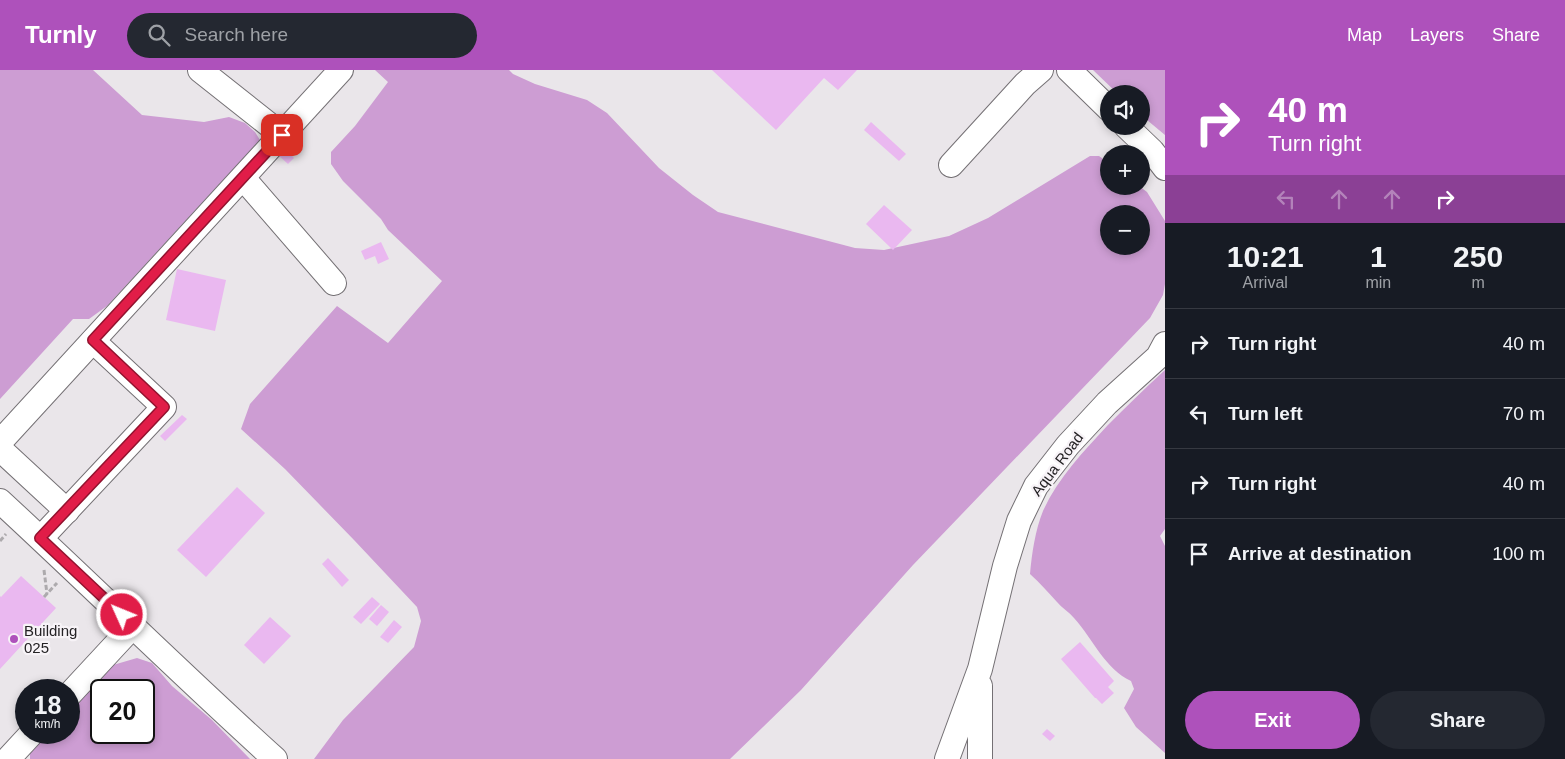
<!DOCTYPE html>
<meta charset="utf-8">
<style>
body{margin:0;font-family:Arial,sans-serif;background:#242831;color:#f1f3f6;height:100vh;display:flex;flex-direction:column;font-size:19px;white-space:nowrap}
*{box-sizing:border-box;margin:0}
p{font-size:16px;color:#9ea1a6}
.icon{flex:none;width:28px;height:28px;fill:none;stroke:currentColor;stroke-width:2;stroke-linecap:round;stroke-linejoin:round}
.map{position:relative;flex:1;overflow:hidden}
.sheet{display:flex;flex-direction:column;background:#171b24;width:400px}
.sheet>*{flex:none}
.banner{background:#ae51bb;color:#fff;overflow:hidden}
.tools{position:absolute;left:1100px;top:15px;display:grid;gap:10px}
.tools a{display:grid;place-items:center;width:50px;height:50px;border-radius:50%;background:#171b24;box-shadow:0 2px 8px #0003;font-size:25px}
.speed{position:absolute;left:15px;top:609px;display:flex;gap:10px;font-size:25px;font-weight:700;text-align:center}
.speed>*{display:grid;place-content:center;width:65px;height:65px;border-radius:50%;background:#171b24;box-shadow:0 2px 8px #0003;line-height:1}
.speed small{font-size:12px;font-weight:400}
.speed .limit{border:2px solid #111;border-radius:8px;background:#fff;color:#111}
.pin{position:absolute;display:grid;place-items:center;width:42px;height:42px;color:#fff;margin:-21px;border-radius:10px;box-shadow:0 2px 8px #0006}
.me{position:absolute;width:55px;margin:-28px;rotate:314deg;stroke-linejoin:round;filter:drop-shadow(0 0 4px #0008)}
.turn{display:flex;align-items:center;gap:18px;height:105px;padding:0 20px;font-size:22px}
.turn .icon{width:65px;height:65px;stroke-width:2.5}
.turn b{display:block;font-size:35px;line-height:42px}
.lanes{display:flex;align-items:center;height:48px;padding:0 20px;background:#0003;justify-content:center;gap:25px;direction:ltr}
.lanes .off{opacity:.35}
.eta{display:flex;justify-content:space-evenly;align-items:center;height:85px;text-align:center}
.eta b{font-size:30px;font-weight:700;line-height:35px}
.action{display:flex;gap:10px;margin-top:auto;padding:10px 20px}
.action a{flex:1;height:58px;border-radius:30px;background:#ae51bb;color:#fff;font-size:20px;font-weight:700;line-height:58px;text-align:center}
.action a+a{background:#242831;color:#f1f3f6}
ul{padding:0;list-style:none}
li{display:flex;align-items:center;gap:15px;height:70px;padding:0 20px;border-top:1px solid #363941}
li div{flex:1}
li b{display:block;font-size:19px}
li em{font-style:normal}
header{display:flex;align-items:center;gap:30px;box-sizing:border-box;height:70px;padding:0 25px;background:#ae51bb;color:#fff}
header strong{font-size:24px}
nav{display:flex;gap:28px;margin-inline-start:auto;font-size:18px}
.search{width:350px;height:45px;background:#242831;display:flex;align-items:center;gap:12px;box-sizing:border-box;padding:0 18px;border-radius:28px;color:#9ea1a6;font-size:19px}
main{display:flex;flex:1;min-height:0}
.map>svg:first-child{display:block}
</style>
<header>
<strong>Turnly</strong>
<div class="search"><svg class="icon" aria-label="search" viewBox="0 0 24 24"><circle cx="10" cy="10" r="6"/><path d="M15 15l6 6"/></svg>Search here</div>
<nav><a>Map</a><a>Layers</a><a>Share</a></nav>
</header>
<main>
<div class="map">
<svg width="1165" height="689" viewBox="0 0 1165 689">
<rect width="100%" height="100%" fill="#eae6ea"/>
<g fill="#cd9dd3" fill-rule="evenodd">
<path d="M0 0H93L142 45 204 52 229 47 245 53 255 62 260 70 107 236 89 249H73L0 329Z"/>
<path d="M375 0H509L513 4 535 14 587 30 607 43 659 98 693 125 718 142 855 178 884 180 949 166 988 148 1090 86H1099L1109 93V116H1139L1147 122 1165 151V214L1163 225 1150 248 913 495 801 620 730 689H314L343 650 414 577 421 551 417 537 354 470 285 399 241 359 250 334 337 236 388 273 442 211 388 160 381 149 343 111 331 94V82L355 56 388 12ZM1109 144H1141V176H1109Z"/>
<path d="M1093 0H1165V65L1141 45V24H1118Z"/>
<path d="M1165 300V459L1160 466 1165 476V683L1136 657 1124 638 1134 619 1131 611C1105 599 1093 569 1074 548 1069 542 1062 538 1057 532 1048 522 1040 513 1030 504 1032 483 1035 461 1043 441 1058 408 1083 382 1107 356 1126 337 1145 318 1165 300Z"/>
<path d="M137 588 152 593 172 616 212 650 250 689H30V683L46 663 69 662V638L93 612 113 595ZM101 620H144V662H101Z"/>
</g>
<g fill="#eab8f0">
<path d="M712 0H857L838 20 824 8 776 60Z"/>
<path d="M871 52 906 84 899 91 864 60Z"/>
<path d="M284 78 294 88 288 94 278 85Z"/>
<path d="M884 135 912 160 893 180 866 154Z"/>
<path d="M381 172 389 189 378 194 375 186 365 190 361 181Z"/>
<path d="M177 199 226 210 215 261 166 250Z"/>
<path d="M182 345 187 349 165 371 160 366Z"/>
<path d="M237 417 265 443 206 507 177 480Z"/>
<path d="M328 488 349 510 342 517 322 494Z"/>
<path d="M21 506 56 538 0 599V526L1 527Z"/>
<path d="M372 527 380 534 361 554 353 547Z"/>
<path d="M381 535 389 542 377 556 369 549Z"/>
<path d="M270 547 291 566 264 594 244 575Z"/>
<path d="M394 550 402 557 388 573 380 567Z"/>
<path d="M1080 572 1114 611 1108 617 1114 623 1102 634 1096 628H1095L1061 589Z"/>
<path d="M1047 659 1055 666 1050 671 1042 664Z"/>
</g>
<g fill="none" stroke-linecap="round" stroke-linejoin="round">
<g stroke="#747074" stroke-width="26">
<g id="minor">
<path d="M200 0 282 65"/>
<path d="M1069 0 1109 39"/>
<path d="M1126 56 1152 81 1165 98"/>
<path d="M951 95 1025 14 1041 0"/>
<path d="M243 108 334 213"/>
<path d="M0 372 341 0"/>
<path d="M0 379 67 441"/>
<path d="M0 431C92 516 182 605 275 689"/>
<path d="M41 468 164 337 93 271"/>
<path d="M69 625 133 556"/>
<path d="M8 689 33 662"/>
<path d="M947 689 980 599 1005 496 1019 451 1036 416 1068 375 1107 333 1158 287 1165 274"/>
<path d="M980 689V616"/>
</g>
</g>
<g stroke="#adaaad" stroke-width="3" stroke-dasharray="5 2.5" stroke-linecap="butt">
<path d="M0 471 6 464"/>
<path d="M44 500 47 524"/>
<path d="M44 527 57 513"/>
</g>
<use href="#minor" stroke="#fff" stroke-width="24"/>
</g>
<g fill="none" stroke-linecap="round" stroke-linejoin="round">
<g stroke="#92132f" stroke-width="12">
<path id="route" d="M122 545 40 468 164 337 93 270 282 65"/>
</g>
<use href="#route" stroke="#e11d48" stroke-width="9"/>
</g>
<circle fill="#ae51bb" stroke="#f7f3f7" stroke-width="2" cx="14" cy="569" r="5"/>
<g text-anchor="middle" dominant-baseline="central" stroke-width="4.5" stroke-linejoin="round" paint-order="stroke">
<g font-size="15" fill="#252325" stroke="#f7f3f7">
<text transform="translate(1057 394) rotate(-53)">Aqua Road</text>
</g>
<g font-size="15" fill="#252325" stroke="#f7f3f7" text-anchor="start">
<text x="24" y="560">Building<tspan x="24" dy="17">025</tspan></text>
</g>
</g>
</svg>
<div class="tools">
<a><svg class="icon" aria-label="sound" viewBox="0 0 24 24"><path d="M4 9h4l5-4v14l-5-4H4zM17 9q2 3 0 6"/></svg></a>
<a>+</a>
<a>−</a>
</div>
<div class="speed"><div>18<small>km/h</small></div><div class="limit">20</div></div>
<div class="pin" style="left:282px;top:65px;background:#d93025"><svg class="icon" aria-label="arrive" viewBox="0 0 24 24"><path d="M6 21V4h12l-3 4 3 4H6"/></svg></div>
<svg class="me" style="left:122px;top:545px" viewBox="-20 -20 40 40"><circle r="17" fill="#e11d48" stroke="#fff" stroke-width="3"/><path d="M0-11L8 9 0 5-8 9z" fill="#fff"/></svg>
</div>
<section class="sheet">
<div class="banner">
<div class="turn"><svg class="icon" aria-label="right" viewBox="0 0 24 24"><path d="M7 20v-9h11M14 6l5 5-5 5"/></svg><div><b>40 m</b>Turn right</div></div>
<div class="lanes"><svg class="icon off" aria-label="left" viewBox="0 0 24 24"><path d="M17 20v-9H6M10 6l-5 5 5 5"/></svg><svg class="icon off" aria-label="ahead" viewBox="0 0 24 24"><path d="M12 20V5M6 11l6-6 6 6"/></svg><svg class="icon off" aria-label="ahead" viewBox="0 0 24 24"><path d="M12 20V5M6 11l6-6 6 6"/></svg><svg class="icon" aria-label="right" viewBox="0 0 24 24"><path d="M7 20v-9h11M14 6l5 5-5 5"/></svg></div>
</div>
<div class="eta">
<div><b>10:21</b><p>Arrival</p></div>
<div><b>1</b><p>min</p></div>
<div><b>250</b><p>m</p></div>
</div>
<ul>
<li><svg class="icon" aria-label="right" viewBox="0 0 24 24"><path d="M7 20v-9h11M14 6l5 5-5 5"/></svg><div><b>Turn right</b></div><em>40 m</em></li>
<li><svg class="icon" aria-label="left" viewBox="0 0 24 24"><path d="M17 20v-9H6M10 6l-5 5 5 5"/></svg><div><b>Turn left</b></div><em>70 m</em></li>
<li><svg class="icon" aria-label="right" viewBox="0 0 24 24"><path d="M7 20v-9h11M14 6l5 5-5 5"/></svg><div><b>Turn right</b></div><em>40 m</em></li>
<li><svg class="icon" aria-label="arrive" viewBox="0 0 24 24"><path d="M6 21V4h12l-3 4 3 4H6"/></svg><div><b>Arrive at destination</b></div><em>100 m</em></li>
</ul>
<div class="action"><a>Exit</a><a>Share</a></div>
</section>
</main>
